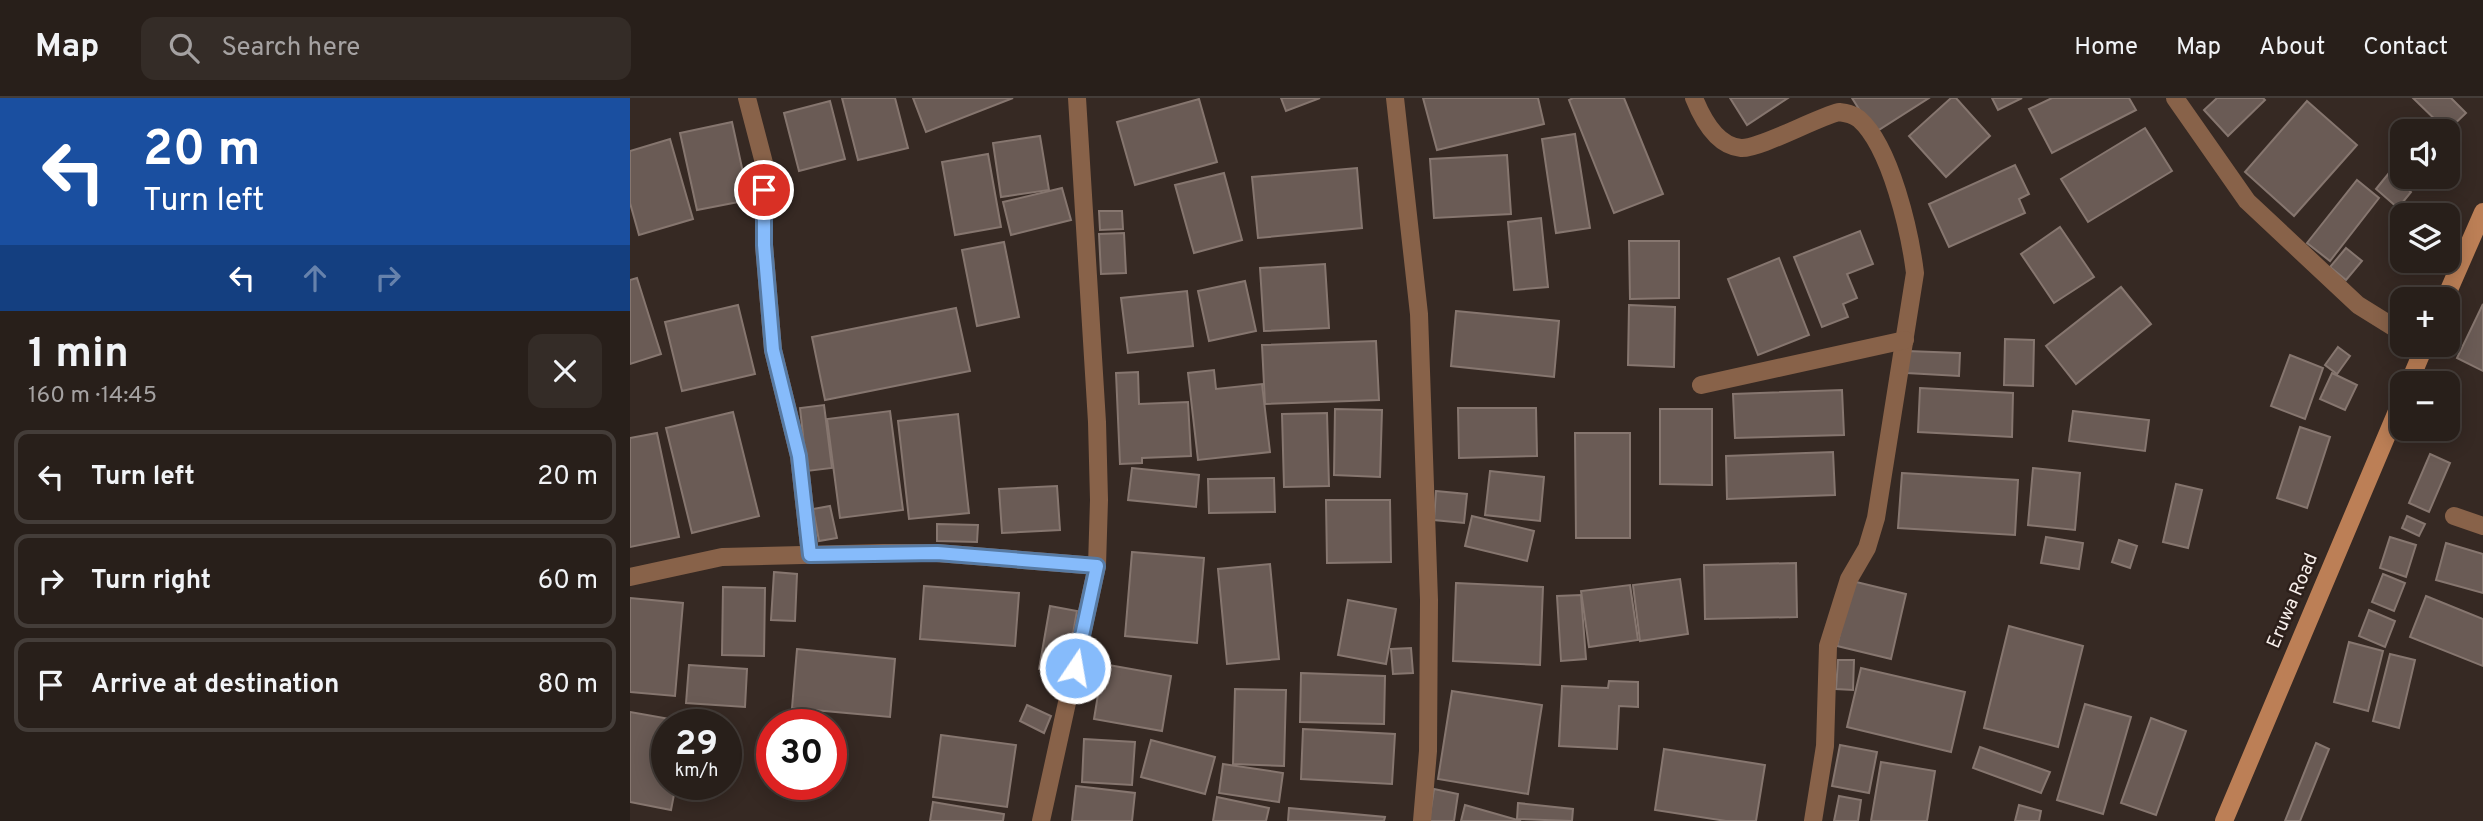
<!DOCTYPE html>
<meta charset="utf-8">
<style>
body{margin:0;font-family:Overpass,sans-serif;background:#342c27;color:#f1f3f6;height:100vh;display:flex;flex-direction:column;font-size:26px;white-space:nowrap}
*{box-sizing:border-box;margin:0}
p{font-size:23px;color:#a5a2a2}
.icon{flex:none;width:38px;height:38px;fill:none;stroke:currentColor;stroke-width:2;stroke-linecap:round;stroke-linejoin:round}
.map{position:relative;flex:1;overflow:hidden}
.sheet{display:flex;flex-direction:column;background:#281f1a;width:630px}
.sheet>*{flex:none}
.guide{background:#1a4fa0;color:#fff;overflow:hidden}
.controls{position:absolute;left:1760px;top:21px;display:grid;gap:14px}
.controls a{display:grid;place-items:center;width:70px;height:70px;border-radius:14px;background:#281f1a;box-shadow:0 4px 18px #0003,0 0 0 2px #443d39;font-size:35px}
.speed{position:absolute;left:21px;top:611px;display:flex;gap:14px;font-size:35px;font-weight:700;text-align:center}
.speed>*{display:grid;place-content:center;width:91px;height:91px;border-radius:50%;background:#281f1a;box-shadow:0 4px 18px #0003,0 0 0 2px #443d39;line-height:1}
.speed small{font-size:18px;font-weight:400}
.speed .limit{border:10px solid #d22;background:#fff;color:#111}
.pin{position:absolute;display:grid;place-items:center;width:60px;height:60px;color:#fff;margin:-30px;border:4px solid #fff;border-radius:50%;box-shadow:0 2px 7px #0007}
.me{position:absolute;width:77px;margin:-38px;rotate:12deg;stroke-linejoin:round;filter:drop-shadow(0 0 5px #0008)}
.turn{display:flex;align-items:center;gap:24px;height:147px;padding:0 28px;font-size:32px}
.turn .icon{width:91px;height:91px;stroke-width:2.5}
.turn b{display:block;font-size:49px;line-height:60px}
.lanes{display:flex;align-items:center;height:66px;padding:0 28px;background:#0003;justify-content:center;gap:35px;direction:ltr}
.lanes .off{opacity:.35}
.round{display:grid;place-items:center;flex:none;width:74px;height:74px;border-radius:14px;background:#342c27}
.head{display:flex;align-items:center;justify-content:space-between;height:119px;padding:0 28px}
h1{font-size:42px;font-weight:700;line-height:52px}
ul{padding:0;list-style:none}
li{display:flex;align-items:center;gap:21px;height:94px;margin:0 14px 10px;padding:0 14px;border:4px solid #443d39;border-radius:14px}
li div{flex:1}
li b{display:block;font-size:26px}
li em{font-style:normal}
header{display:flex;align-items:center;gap:42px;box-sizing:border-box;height:98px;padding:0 35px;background:#281f1a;border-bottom:2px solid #443d39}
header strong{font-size:33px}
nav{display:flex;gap:38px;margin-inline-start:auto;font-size:24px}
.search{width:490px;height:63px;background:#342c27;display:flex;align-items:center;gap:18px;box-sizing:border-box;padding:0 24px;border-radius:14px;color:#a5a2a2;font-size:26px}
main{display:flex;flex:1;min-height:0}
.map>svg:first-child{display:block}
</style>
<header>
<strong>Map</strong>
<div class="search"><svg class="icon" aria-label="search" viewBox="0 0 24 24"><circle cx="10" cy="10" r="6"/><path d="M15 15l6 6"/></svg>Search here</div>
<nav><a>Home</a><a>Map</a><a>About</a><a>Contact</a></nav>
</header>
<main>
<section class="sheet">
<div class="guide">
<div class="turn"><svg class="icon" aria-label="left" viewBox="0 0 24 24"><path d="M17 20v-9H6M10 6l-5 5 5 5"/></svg><div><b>20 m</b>Turn left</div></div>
<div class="lanes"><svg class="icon" aria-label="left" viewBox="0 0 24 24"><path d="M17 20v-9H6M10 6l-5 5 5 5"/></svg><svg class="icon off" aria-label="ahead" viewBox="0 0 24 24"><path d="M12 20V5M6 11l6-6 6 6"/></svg><svg class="icon off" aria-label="right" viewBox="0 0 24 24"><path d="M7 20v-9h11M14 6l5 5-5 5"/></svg></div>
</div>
<div class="head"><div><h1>1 min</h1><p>160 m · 14:45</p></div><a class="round"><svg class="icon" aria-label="close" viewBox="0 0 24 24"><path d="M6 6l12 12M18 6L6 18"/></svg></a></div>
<ul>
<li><svg class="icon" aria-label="left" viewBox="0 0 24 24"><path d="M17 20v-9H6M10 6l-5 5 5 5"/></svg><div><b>Turn left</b></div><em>20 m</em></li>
<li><svg class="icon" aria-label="right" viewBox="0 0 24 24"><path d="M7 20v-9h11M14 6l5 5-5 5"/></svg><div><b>Turn right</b></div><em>60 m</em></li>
<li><svg class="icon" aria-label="arrive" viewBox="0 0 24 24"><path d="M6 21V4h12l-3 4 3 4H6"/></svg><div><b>Arrive at destination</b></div><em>80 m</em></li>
</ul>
</section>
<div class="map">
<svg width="1853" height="723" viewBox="0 0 1853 723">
<rect width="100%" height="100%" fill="#362923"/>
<g fill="#6a5b55" stroke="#86766f" stroke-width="2">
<path d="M212 0H265L278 50 228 62Z"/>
<path d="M283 0H383L296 34Z"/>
<path d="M651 0H690L656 13Z"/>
<path d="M793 0H908L914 26 807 52Z"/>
<path d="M943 0H994L1033 96 984 115 939 2Z"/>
<path d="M1100 0H1158L1117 27Z"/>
<path d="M1222 0H1299L1244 35Z"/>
<path d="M1321 0H1326L1360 38 1316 79 1279 38Z"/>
<path d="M1362 0H1392L1368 12Z"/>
<path d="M1422 0H1499L1506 12 1422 55 1399 11Z"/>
<path d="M1587 0H1633L1635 2 1598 38 1574 12Z"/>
<path d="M1783 0H1821L1836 15 1817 33Z"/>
<path d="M569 1 587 64 505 87 487 24Z"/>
<path d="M200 3 215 61 169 73 154 15Z"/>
<path d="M1677 3 1727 47 1664 118 1615 74Z"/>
<path d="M102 24 119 102 67 112 50 35Z"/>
<path d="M1515 30 1542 73 1458 124 1431 81Z"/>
<path d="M945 36 960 130 926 135 912 41Z"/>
<path d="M410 38 419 92 371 99 363 45Z"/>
<path d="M40 41 63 121 9 137 0 105V53Z"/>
<path d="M358 56 371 129 325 137 312 64Z"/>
<path d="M877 57 881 116 804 120 800 61Z"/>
<path d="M1385 67 1399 96 1389 101 1395 115 1319 149 1299 106Z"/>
<path d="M727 70 732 130 628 140 622 79Z"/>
<path d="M594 75 612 142 564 155 545 87Z"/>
<path d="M1759 75 1781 94 1768 110 1746 91Z"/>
<path d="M1727 82 1749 100 1700 163 1677 145Z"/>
<path d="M432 90 441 122 381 137 373 104Z"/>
<path d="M469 113H492L493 131 470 132Z"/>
<path d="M911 120 918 189 884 192 878 124Z"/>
<path d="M1430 129 1464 179 1424 205 1391 156Z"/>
<path d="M1230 133 1243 166 1217 176 1227 200 1213 206 1218 219 1192 229 1164 159Z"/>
<path d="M494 135 496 175 471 176 469 136Z"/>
<path d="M999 143H1049V200L1000 201Z"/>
<path d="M374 144 389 219 347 228 332 152Z"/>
<path d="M1716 150 1732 163 1716 182 1700 169Z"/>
<path d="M1149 160 1179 237 1128 257 1098 181Z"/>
<path d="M695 166 699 230 634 233 630 170Z"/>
<path d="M7 180 31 256 0 266V182Z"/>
<path d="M615 183 626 233 579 243 568 193Z"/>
<path d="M1491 189 1521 226 1446 286 1416 248Z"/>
<path d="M557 193 563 248 498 255 491 200Z"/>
<path d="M1853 206V273L1827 260Z"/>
<path d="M108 207 125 276 52 293 35 224Z"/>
<path d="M999 207 1045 209 1044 269 998 267Z"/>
<path d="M326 210 340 273 195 302 182 239Z"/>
<path d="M826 213 929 223 924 279 821 268Z"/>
<path d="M1375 241 1404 242 1403 288 1374 287Z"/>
<path d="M746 243 749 302 635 306 632 247Z"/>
<path d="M1708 249 1720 258 1707 276 1695 267Z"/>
<path d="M1277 253 1330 255 1329 278 1277 275Z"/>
<path d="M1660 257 1693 270 1675 321 1641 308Z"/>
<path d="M584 272 586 291 632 286 640 354 568 362 558 275Z"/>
<path d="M508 274 509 306 558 304 561 358 512 360V365L490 366 486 275Z"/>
<path d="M1702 275 1727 287 1715 312 1690 301Z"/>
<path d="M1290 290 1383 295 1382 339 1288 334Z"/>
<path d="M1212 292 1214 337 1105 340 1103 296Z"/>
<path d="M194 307 202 370 177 373 170 310Z"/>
<path d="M828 310H906L907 358 829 360Z"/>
<path d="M705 311 752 312 750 379 704 377Z"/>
<path d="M1030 311H1082V387L1030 386Z"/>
<path d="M260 313 273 412 210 420 197 321Z"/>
<path d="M1443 313 1519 322 1515 353 1439 343Z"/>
<path d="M103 314 129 418 62 435 36 330Z"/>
<path d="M697 315 699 388 654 389 652 316Z"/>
<path d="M328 316 339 415 279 421 268 323Z"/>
<path d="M1670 329 1700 339 1677 410 1647 400Z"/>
<path d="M27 335 49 439 0 449V340Z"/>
<path d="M945 335H1000V440H946Z"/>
<path d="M1203 354 1205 397 1097 401 1096 358Z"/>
<path d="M1800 356 1820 365 1799 414 1779 405Z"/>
<path d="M502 370 569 377 566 409 498 402Z"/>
<path d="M1403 370 1450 375 1445 432 1398 427Z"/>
<path d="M860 373 914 379 910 423 855 417Z"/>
<path d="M1272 375 1388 382 1385 437 1268 430Z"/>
<path d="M644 380 645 414 579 415 578 381Z"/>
<path d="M1546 386 1572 392 1558 450 1533 444Z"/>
<path d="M427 388 430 432 372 435 369 391Z"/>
<path d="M806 393 837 396 834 425 804 422Z"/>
<path d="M696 402H760L761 464 697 465Z"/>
<path d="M200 408 207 440 189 443 183 411Z"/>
<path d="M842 418 904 433 897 463 835 448Z"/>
<path d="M1777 418 1795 426 1789 438 1772 430Z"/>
<path d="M307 426 348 427 347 444 307 443Z"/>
<path d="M1416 439 1453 445 1449 471 1411 465Z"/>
<path d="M1760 439 1786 447 1776 479 1750 470Z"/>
<path d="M1489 442 1507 448 1500 470 1482 464Z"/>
<path d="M1816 445 1853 456V495L1806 482Z"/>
<path d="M502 454 574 460 567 545 495 538Z"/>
<path d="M1166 465 1167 519 1075 521 1074 467Z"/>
<path d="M640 466 649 561 597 566 588 471Z"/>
<path d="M144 474 167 476 165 523 141 522Z"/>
<path d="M1753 476 1775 485 1764 513 1742 504Z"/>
<path d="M1050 481 1058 536 1010 543 1003 487Z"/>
<path d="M1222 483 1276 496 1261 561 1207 548Z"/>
<path d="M826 485 913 489 910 567 823 563Z"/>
<path d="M1000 487 1008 542 959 549 951 493Z"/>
<path d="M294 488 389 495 385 548 290 541Z"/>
<path d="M93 489 135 490 134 558 92 557Z"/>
<path d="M951 497 956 561 931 563 927 498Z"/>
<path d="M1796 498 1853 521V568L1780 539Z"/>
<path d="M0 500 53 505 45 598 0 594Z"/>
<path d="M718 502 766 511 756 566 708 557Z"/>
<path d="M420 508 447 513 436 576 409 571Z"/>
<path d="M1739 512 1765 523 1755 549 1729 538Z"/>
<path d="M1379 528 1453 548 1428 649 1354 630Z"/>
<path d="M1719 544 1753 553 1738 613 1704 604Z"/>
<path d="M781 550 783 575 763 576 761 551Z"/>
<path d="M167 551 265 561 260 619 162 610Z"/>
<path d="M1760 556 1785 562 1769 630 1743 623Z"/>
<path d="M1208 562H1224L1223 592 1206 591Z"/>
<path d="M473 566 541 578 532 633 464 621Z"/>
<path d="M59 567 117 571 115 609 56 605Z"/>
<path d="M1231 570 1335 594 1321 654 1217 629Z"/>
<path d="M671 575 755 578 754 626 670 624Z"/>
<path d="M979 583 1008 584V609L989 608 987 651 929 648 932 588 978 590Z"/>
<path d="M605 591 656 592 654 668 603 666Z"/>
<path d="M822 593 912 607 898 696 808 681Z"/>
<path d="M1455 606 1501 619 1473 716 1427 702Z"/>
<path d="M397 607 421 618 414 635 390 623Z"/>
<path d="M0 614 57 624V626H37V686H46L41 712 0 704Z"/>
<path d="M1521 620 1556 633 1526 717 1491 705Z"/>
<path d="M673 631 765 636 762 686 671 681Z"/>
<path d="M311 637 386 647 377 709 303 699Z"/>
<path d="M454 641 505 644 502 687 452 684Z"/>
<path d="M521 642 585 659 575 696 511 679Z"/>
<path d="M1686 645 1699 651 1670 723H1655Z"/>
<path d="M1210 647 1247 654 1239 695 1202 688Z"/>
<path d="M1350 649 1420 674 1411 695 1343 670Z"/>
<path d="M1034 651 1135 667 1126 723H1096L1025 712Z"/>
<path d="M1251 664 1305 673 1297 723H1241Z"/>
<path d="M593 666 653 675 649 704 589 695Z"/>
<path d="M446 688 505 695 502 723H442Z"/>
<path d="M804 691 828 696 824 723H799Z"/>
<path d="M1209 698 1231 702 1228 723H1204Z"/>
<path d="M587 699 639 710 636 723H583Z"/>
<path d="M303 704 374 716 373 723H300Z"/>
<path d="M888 705 943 711 942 723 887 721Z"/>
<path d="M835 707 891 723H831Z"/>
<path d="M1389 707 1411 713 1409 723H1385Z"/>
<path d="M659 710 755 719 754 723H658Z"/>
</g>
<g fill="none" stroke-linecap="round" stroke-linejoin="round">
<g stroke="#886249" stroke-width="18">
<path d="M117 0 134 65V147L143 252 169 358 180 457"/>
<path d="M765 0 789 216 799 502 798 653 792 723"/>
<path d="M1064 0C1072 20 1086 48 1111 50 1130 51 1185 20 1209 14 1216 15 1223 16 1229 21 1261 49 1280 135 1285 175L1246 420 1237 450 1219 481 1198 548 1195 648 1183 723"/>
<path d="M1545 0 1617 103 1728 207 1773 235"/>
<path d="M1071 287 1275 242"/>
<path d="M1824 418 1853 428"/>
<path d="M0 479 92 459 253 455H307L467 468"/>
<path d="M411 723 467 468 469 402 467 324 447 0"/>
</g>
<g stroke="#bc7f56" stroke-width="18">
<path d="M1815 201 1853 114"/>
<path d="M1779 285 1795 247"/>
<path d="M1594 723 1773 299"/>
</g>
</g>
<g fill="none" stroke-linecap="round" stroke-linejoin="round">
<g stroke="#577aa3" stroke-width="18">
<path id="route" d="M134 92V147L143 252 169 358 180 457 307 455 467 468 445 570"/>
</g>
<use href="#route" stroke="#86bbfb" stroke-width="12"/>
</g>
<g text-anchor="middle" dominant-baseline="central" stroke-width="5" stroke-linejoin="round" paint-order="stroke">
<g font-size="19" fill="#f8efeb" stroke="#2c1f1a">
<text transform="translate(1663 503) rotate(-67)">Eruwa Road</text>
</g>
</g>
</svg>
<div class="controls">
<a><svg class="icon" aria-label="sound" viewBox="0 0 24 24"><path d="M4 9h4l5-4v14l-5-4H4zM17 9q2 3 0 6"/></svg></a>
<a><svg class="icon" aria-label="layers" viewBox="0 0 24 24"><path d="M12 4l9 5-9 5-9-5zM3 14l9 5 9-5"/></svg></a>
<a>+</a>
<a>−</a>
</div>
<div class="speed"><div>29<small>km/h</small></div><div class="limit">30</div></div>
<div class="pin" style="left:134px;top:92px;background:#d93025"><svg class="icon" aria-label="arrive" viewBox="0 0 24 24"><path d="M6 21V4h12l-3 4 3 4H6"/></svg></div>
<svg class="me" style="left:445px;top:570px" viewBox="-20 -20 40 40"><circle r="17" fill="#86bbfb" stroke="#fff" stroke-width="3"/><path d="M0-11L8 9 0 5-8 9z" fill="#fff"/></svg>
</div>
</main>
